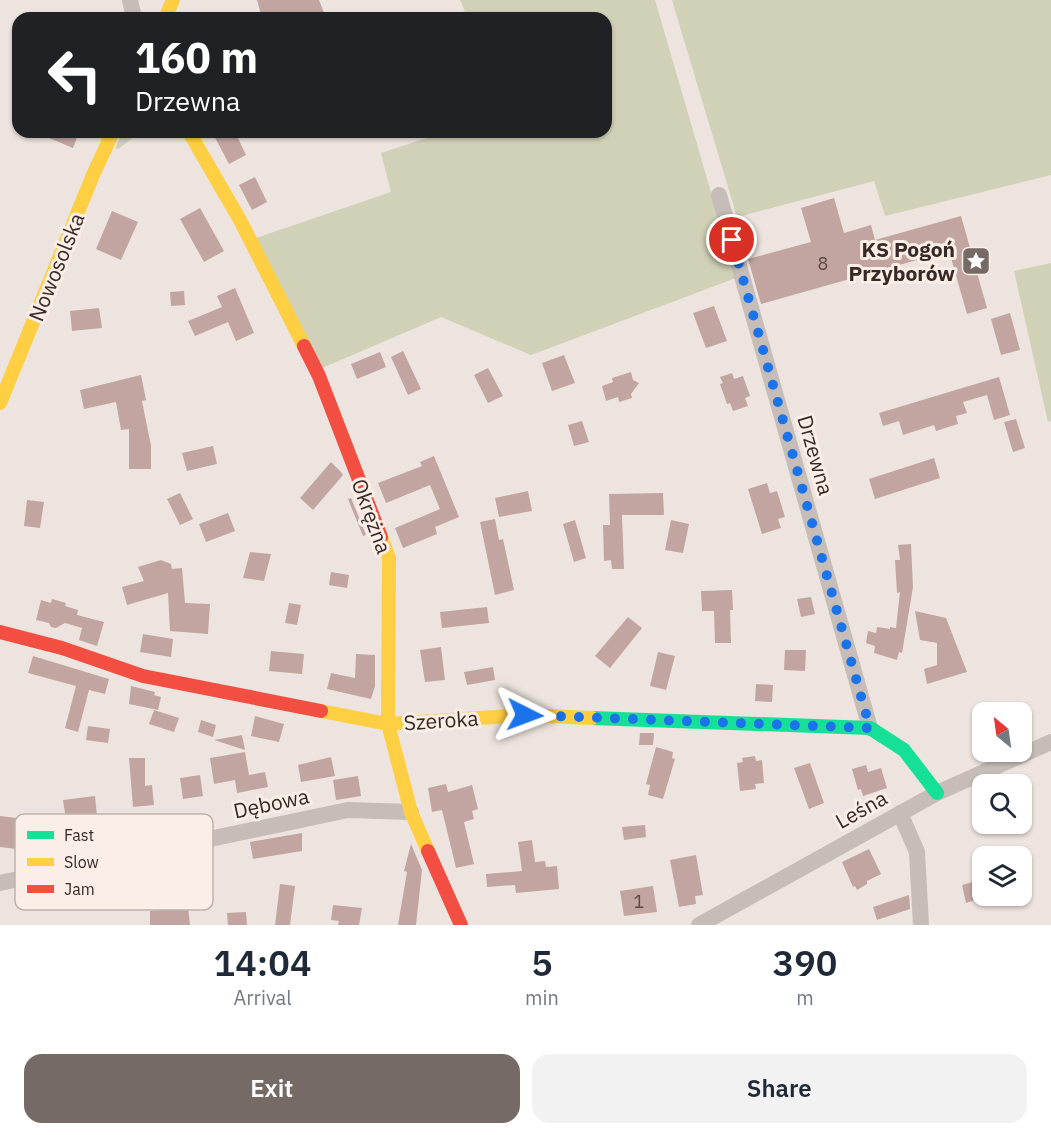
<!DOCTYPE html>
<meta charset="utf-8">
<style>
body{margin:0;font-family:"IBM Plex Sans",sans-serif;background:#f2f2f3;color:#1f2937;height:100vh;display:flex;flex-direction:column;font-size:22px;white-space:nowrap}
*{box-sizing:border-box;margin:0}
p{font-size:20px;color:#747a83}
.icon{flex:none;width:33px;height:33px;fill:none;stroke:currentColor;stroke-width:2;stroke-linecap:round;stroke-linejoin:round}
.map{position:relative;height:925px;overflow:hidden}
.panel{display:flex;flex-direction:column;background:#fff;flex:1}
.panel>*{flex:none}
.top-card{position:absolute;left:12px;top:12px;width:600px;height:126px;border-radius:18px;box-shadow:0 2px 4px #0004;background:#202124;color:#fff;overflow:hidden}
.needle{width:39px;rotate:331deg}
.tools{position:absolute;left:972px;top:702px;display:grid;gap:12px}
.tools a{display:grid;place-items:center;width:60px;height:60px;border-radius:12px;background:#fff;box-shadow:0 2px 4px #0004;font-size:30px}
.pin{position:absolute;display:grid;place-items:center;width:51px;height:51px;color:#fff;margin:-26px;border:3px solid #fff;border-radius:50%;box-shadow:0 2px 6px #0007}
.me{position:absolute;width:66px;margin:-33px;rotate:93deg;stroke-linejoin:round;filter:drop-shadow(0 0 4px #0008)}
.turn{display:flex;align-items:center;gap:21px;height:126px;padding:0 24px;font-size:27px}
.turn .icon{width:78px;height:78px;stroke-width:2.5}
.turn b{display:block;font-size:42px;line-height:51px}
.eta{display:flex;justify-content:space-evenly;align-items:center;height:102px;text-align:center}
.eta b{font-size:36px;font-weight:600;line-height:42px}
.cta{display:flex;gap:12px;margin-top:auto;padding:12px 24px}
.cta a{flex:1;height:69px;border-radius:18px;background:#766a67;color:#fff;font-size:24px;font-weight:600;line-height:69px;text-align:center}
.cta a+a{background:#f2f2f3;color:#1f2937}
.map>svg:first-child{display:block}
</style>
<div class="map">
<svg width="1051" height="925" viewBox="0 0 1051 925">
<rect width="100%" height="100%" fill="#ede4df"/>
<g fill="#d1d1b8">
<path d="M460 0H655L736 278 531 355 441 317 320 369 256 238 391 192 381 153 445 132H606V18H448L465 11Z"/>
<path d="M672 0H1051V175L885 216 874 181 737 217Z"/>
<path d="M122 132H140L117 150 116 147Z"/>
<path d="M1051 263V421L1048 422 1014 271Z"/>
</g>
<g fill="#c2a5a0">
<path d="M257 0H319L326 18H262Z"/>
<path d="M35 132H79L73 148Z"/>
<path d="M212 132H235L246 155 229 164Z"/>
<path d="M255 177 267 202 252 210 239 185Z"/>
<path d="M834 198 844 233 871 225 875 240 961 216 987 308 967 314 949 251 761 304 748 259 811 242 801 208Z"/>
<path d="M200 208 224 251 204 262 180 219Z"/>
<path d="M112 211 138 222 121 260 96 249Z"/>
<path d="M235 288 254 333 236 341 228 322 195 336 188 321 222 307 217 296Z"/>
<path d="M184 291 185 305 171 306 170 292Z"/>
<path d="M714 306 727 341 706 348 693 313Z"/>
<path d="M99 308 102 328 72 331 70 311Z"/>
<path d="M1010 313 1020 350 1001 355 991 319Z"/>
<path d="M403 351 421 389 408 395 391 357Z"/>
<path d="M380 352 386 367 357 379 351 364Z"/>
<path d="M564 355 575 383 552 391 542 363Z"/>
<path d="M488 368 503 396 488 403 474 375Z"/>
<path d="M631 372 633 380 639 383 631 394 632 398 619 402 618 397 606 401 602 386 613 382 612 378Z"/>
<path d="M732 373 734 379 743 376 750 396 745 398 748 406 733 411 730 403 727 404 720 384 723 383 720 377Z"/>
<path d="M141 375 146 400 142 401 151 446V469H129V429L121 430 116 402 84 409 80 390Z"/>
<path d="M999 377 1010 415 994 420 987 395 963 402 967 413 956 416 958 424 936 431 934 425 903 435 899 421 883 426 879 413Z"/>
<path d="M1016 419 1025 448 1013 452 1004 422Z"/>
<path d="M582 421 589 442 574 446 568 425Z"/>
<path d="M213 446 217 464 187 471 182 453Z"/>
<path d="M434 456 459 517 435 527 437 534 403 548 395 528 440 509 430 485 386 503 378 483 422 466 420 462Z"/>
<path d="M934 458 940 478 875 499 869 479Z"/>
<path d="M331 462 341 472 343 475 313 510 300 498Z"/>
<path d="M767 483 770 493 777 491 785 517 778 519 781 528 762 534 748 489Z"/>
<path d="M528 491 532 511 499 517 495 498Z"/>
<path d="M180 493 193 519 180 525 167 499Z"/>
<path d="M663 493 664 515H622L624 569H612L611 560 604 561 603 525H610L609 494Z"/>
<path d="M351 498 366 535 363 536 348 499Z"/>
<path d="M27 500 44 502 40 528 24 526Z"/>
<path d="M228 513 235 531 206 542 199 524Z"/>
<path d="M495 519 499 540 503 539 514 590 495 595 480 522Z"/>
<path d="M575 520 586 558 574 562 563 524Z"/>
<path d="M671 520 689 524 683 553 665 550Z"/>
<path d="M911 544 913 587 902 653 899 652 897 660 874 653 875 646 866 643 868 631 876 633 877 627 890 629V627L896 628 900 592 897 593 895 560H900L898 545Z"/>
<path d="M250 552 271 554 264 581 243 578Z"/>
<path d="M161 560 171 564 172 569 182 568 185 603 210 604 208 634 170 631 168 593 127 605 122 587 144 581 138 567Z"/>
<path d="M331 572 349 575 347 588 329 585Z"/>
<path d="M732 590 733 610H730L731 643H715L714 611H702L701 591Z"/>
<path d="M811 597 815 614 801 617 797 599Z"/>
<path d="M52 599 66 603 65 606 78 610 77 615 104 622 97 646 79 640 82 628 65 623 56 628 51 627 49 623 36 620 41 600 51 603Z"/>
<path d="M289 603 301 605 297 625 285 623Z"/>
<path d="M487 607 489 623 442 628 440 612Z"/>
<path d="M915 611 946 618 967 672 927 684 924 669 937 665V643L920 640Z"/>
<path d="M628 617 642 628 610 668 595 656Z"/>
<path d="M143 634 173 639 171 657 140 652Z"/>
<path d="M441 647 445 680 425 682 420 650Z"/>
<path d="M785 650H806L805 671 784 670Z"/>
<path d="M271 651 304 654 302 674 269 671Z"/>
<path d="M658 652 675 656 666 690 650 686Z"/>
<path d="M356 654 375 655V686L371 699 327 689 331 673 355 678Z"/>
<path d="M33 656 109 679 105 694 89 690 78 732 65 728 76 686 28 673Z"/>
<path d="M493 667 495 680 467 685 464 672Z"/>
<path d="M756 684 773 685 772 702 755 701Z"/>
<path d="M131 686 155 692 154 695 161 697 158 710 129 704Z"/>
<path d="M154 710 179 718 174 732 149 724Z"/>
<path d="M255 716 284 724 279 742 251 736Z"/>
<path d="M201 720 216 725 213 737 198 732Z"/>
<path d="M88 726 110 729 108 743 86 740Z"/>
<path d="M640 733H654L653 745H639Z"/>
<path d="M242 735 245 750 214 740Z"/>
<path d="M656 747 673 752 672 758 675 759 663 799 648 795 650 785 646 784Z"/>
<path d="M245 752 249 775 265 772 268 787 237 793 235 780 214 784 210 758Z"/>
<path d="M755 756 756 761 762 760 764 783 755 784 756 789 740 791 737 763 743 762 742 758Z"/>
<path d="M331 757 335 776 301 782 298 765Z"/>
<path d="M129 758H145V786L152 785 154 805 133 807Z"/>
<path d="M810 763 824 803 809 809 794 768Z"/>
<path d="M866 765 868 772 881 768 887 788 863 796 861 789 858 790 852 769Z"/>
<path d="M200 775 203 796 183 799 180 778Z"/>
<path d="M358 776 361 796 336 800 333 780Z"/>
<path d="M446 784 448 792 472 785 478 809 472 811 474 819 464 822 474 864 456 868 442 810 432 812 428 788Z"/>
<path d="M95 796 97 816 66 820 63 800Z"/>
<path d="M0 816 25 819 22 839H18L17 849 0 847Z"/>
<path d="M645 825 646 837 624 840 622 827Z"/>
<path d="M302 833V851L253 859 250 842Z"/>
<path d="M532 840 535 862 545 861 546 867 557 866 559 889 516 893 515 885 487 887 486 874 522 871 518 842Z"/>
<path d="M411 844 422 870 416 925H398L407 872 404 871Z"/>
<path d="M869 849 881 874 867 881V884L857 890 855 886 853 887 842 862Z"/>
<path d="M696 855 703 895 695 896 696 904 679 907 670 860Z"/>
<path d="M982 879V898L966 903 962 885Z"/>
<path d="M280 884 295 886 290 925H275Z"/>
<path d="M653 886 657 912 624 916 620 891Z"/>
<path d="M909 895 910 909 877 920 873 907Z"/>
<path d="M333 905 362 908 359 925H338L339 921 331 920Z"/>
<path d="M188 907 190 925H150V911Z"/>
<path d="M246 912 247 925H228L227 913Z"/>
</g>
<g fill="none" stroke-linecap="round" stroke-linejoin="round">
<g stroke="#c6bdb8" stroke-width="16">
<path d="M130 0 134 18"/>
<path d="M719 195 870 728"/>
<path d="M900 813 917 852 921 925"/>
<path d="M0 883 348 810 411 812"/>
<path d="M699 925 937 793 1051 742"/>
</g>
<path stroke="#16e098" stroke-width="14" d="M592 718 870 728 904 750 937 793"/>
<g stroke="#ffcf43" stroke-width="14">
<path d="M165 18 173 0"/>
<path d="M189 132 240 220 304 346"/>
<path d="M0 403 93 175 113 132"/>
<path d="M381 537 389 558 388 724 411 812 428 851"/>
<path d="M321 711 388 724 525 715 592 718"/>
</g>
<g stroke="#f24e42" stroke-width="14">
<path d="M304 346 319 376 381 537"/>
<path d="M0 632 62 648 143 676 321 711"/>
<path d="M428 851 461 925"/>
</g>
</g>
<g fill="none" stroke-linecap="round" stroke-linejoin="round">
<path stroke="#1a73e8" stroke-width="10" stroke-dasharray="0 18" d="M525 715 870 728 732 240"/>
</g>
<defs>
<g id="sight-square" transform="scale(1.5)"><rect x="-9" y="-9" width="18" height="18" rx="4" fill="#766a67" stroke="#faeee6"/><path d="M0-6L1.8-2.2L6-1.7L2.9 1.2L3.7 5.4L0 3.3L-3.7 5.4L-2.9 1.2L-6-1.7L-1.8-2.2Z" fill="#fff"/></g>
</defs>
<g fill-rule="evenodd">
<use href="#sight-square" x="976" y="261"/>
</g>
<g text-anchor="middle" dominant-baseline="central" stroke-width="6" stroke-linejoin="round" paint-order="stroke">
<g font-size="18" fill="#594844">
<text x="823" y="263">8</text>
<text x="639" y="901">1</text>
</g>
<g font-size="21" font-weight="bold" fill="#362926" stroke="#faeee6" text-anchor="end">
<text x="955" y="249">KS Pogoń<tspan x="955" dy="24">Przyborów</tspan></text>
</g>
<g font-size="21" fill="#362926" stroke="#faeee6">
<text transform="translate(56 267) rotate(-68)">Nowosolska</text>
<text transform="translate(816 455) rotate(74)">Drzewna</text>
<text transform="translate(372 516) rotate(70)">Okrężna</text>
<text transform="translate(441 720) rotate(-4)">Szeroka</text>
<text transform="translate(271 803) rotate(-12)">Dębowa</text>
<text transform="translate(861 809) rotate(-29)">Leśna</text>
</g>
</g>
<rect x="15" y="814" width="198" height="96" rx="9" fill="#faeee6" stroke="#bfb3ac" stroke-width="1.5"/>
<rect x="27" y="831" width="27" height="8" fill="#16e098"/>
<rect x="27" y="858" width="27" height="8" fill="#ffcf43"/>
<rect x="27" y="885" width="27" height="8" fill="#f24e42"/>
<g font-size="16" fill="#362926">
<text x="64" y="841">Fast</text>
<text x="64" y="868">Slow</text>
<text x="64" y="895">Jam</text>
</g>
</svg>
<div class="tools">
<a><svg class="needle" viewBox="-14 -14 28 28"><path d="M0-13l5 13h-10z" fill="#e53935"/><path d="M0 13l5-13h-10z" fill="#747a83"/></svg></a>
<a><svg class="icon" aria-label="search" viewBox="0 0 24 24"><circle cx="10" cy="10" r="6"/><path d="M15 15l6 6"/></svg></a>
<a><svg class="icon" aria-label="layers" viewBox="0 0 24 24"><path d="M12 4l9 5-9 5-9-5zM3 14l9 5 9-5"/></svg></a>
</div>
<div class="pin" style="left:732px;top:240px;background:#d93025"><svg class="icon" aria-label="arrive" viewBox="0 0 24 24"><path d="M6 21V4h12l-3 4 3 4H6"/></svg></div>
<svg class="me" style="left:525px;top:715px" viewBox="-20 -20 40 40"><path d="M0-17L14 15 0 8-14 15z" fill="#1a73e8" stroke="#fff" stroke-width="4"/></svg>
<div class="top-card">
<div class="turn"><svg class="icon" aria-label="left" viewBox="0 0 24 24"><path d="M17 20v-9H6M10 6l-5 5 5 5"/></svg><div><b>160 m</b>Drzewna</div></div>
</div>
</div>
<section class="panel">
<div class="eta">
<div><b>14:04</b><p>Arrival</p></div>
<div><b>5</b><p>min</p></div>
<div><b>390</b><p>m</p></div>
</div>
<div class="cta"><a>Exit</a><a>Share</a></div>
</section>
